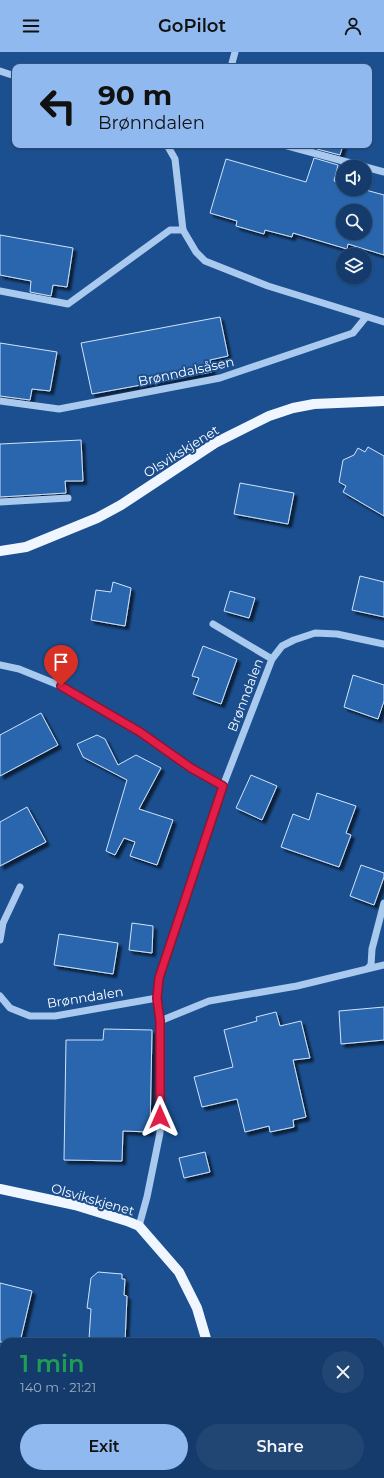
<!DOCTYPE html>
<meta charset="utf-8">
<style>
body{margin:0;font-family:Montserrat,sans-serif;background:#214673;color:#f1f3f6;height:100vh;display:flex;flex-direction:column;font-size:15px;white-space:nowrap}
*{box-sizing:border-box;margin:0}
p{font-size:13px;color:#9dadc1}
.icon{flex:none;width:22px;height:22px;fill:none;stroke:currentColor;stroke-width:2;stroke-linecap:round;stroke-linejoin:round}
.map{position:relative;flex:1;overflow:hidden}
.drawer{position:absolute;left:0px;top:1286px;width:384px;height:140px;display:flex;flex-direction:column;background:#143b6b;border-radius:12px 12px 0 0;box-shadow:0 1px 3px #0004,0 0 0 1px #33557e}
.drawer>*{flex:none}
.guide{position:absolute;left:12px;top:12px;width:360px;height:84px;border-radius:8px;box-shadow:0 1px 3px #0004,0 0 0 1px #33557e;background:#90b9f0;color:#111;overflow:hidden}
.tools{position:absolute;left:336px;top:108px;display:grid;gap:8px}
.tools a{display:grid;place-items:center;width:36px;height:36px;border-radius:50%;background:#143b6b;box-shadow:0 1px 3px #0004,0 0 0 1px #33557e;font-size:20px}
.pin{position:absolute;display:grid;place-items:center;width:34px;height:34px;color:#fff;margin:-41px -17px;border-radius:50% 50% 50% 0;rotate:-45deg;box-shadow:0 0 4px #0007}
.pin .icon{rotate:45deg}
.me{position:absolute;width:44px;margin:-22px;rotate:0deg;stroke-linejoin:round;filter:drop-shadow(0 0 3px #0008)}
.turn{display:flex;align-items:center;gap:14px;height:84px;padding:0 20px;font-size:18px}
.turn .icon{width:52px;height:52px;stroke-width:2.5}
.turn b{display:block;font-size:28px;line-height:34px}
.round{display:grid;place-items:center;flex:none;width:42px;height:42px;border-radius:21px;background:#214673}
.overview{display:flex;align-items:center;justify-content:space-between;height:68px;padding:0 20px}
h1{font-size:24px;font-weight:600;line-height:30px;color:#1e9e55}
.button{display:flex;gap:8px;margin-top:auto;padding:8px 20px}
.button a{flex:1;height:46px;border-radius:24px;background:#90b9f0;color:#111;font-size:16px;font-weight:600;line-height:46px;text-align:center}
.button a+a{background:#214673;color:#f1f3f6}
header{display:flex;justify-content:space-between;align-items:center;height:52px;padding:0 20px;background:#90b9f0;color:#111;font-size:18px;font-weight:600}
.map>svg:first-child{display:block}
</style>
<header><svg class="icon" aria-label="menu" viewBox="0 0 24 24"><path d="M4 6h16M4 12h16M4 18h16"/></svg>GoPilot<svg class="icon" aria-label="person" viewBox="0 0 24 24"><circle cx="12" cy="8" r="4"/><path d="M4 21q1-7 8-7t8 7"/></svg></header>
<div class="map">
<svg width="384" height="1426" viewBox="0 0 384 1426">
<defs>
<filter id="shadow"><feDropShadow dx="3.5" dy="3.5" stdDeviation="1" flood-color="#0009"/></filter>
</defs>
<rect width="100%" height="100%" fill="#1b4f8f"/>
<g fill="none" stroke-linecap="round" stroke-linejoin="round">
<g stroke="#9cc4f0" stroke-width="8">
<path d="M380 1322 384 1320"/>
<path d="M243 1426V1422"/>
</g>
</g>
<g fill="#2a66ad" stroke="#cfe3fa" fill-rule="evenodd" filter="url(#shadow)">
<path d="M318 93H343L340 103 317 97Z"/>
<path d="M314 106 338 113 334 129 343 131V137H362L384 143V203L348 192 347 197 293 181 292 185 265 178 264 182 236 174 237 169 210 161 226 107 306 130ZM343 159H365V181H343Z"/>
<path d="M0 183 73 196 67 235 53 233 51 244 30 240 31 229 0 223Z"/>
<path d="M220 265 228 304 210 308 212 320 92 342 81 291Z"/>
<path d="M0 291 57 300 50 339 32 337 30 348 0 344Z"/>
<path d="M81 388 83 429H65L66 441 0 445V392Z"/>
<path d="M368 395 384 404V464L343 440 346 434 339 430 343 408 354 403 358 396 365 400Z"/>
<path d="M240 431 294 441 288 472 234 462Z"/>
<path d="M360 524 384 530V565L352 558Z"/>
<path d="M113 530 131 536 125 574 91 568 96 538 111 540Z"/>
<path d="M230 539 255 546 249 566 224 559Z"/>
<path d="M203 594 237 607 221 652 193 642 199 626 192 624Z"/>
<path d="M353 623 384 633V649L378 667 344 655Z"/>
<path d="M41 661 58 693 0 724V683Z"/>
<path d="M97 683 105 687 118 713 136 703 161 716 139 757 173 768 157 813 130 804 135 790 124 786 115 803 106 799 127 728 83 705 77 692Z"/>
<path d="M251 723 277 734 262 768 236 756Z"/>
<path d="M317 741 356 754 346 781 351 783 339 815 281 795 293 762 309 768Z"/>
<path d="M27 755 46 790 0 814V770Z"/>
<path d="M361 813 384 821V825L374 853 350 844Z"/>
<path d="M132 871 153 874 152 901 129 898Z"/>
<path d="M59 882 118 891 113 922 54 913Z"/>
<path d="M384 955V988L341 992 339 959Z"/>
<path d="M276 960 280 974 301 969 310 1006 293 1008 306 1065 293 1068 294 1075 270 1080 269 1074 245 1080 237 1047 202 1055 194 1025 233 1015 224 978 257 969 256 965Z"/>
<path d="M104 977 152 978 150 1080 123 1079 122 1109 64 1108 66 988H103Z"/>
<path d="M205 1100 210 1120 184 1126 179 1106Z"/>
<path d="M98 1220 122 1222V1227H125L124 1243 127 1244 125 1290H101V1287H89L91 1257 87 1256 91 1226Z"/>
<path d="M0 1231 32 1239 20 1290H0Z"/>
</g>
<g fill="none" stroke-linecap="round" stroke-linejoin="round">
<g stroke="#a9c9ee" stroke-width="7">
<path d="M231 15 235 0"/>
<path d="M0 19 15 24"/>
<path d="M167 93 175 107 183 178 196 200 205 209 268 234 384 270"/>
<path d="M284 93 384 120"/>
<path d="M0 239 68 252 170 178H183"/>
<path d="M0 349 59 357 220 326 353 281 366 265"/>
<path d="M0 450 68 446"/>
<path d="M213 572 272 607"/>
<path d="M0 613 19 617 61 634 140 680 191 716 223 734"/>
<path d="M0 888 3 871 20 835"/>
<path d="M369 915 371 913 372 897 384 851"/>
<path d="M0 944 10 956 30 964H55L157 946"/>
<path d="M160 969 209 949 297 934 384 913"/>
<path d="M139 1174 147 1145 160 1081V969L157 946 159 926 223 734 272 607 282 594 294 588 315 581 337 582 384 592"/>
<path d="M0 1321 4 1322"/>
</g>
<g stroke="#f0f6ff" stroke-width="10">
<path d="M0 499 26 495 97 466 121 453 215 391 269 364 293 356 314 352 384 349"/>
<path d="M0 1137 75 1153 127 1169 139 1174 179 1220 197 1256 207 1290"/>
<path d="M380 1345H384"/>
<path d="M74 1426 85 1422"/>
</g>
</g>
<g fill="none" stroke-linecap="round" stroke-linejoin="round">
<g stroke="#92132f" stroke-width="10">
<path id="route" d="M61 634 140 680 191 716 223 734 159 926 157 946 160 969V1065"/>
</g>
<use href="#route" stroke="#e11d48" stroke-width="7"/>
</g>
<g text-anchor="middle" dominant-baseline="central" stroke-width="4" stroke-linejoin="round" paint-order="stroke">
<g font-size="13" fill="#fff" stroke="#1b4f8f">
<text transform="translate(186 319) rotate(-12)">Brønndalsåsen</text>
<text transform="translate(181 399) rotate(-32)">Olsvikskjenet</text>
<text transform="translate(245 643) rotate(-69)">Brønndalen</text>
<text transform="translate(85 945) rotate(-9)">Brønndalen</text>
<text transform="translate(93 1147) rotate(16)">Olsvikskjenet</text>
</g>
</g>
</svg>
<div class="tools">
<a><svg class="icon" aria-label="sound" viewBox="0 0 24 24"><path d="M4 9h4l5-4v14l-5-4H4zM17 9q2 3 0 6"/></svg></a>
<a><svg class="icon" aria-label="search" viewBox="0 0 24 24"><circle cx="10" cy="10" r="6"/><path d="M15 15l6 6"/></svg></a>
<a><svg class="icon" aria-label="layers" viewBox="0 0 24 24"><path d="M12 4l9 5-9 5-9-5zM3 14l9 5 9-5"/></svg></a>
</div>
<div class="pin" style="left:61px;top:634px;background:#d93025"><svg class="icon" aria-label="arrive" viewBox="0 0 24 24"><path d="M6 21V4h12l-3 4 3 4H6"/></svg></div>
<svg class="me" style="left:160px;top:1065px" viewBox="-20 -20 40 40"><path d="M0-17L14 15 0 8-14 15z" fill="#e11d48" stroke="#fff" stroke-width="4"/></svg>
<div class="guide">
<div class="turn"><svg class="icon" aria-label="left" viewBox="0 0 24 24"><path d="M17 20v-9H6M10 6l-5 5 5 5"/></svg><div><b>90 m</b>Brønndalen</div></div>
</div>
<section class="drawer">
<div class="overview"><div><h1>1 min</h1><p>140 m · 21:21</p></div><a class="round"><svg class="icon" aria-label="close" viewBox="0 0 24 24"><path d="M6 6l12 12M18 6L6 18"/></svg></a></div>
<div class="button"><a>Exit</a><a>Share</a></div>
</section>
</div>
